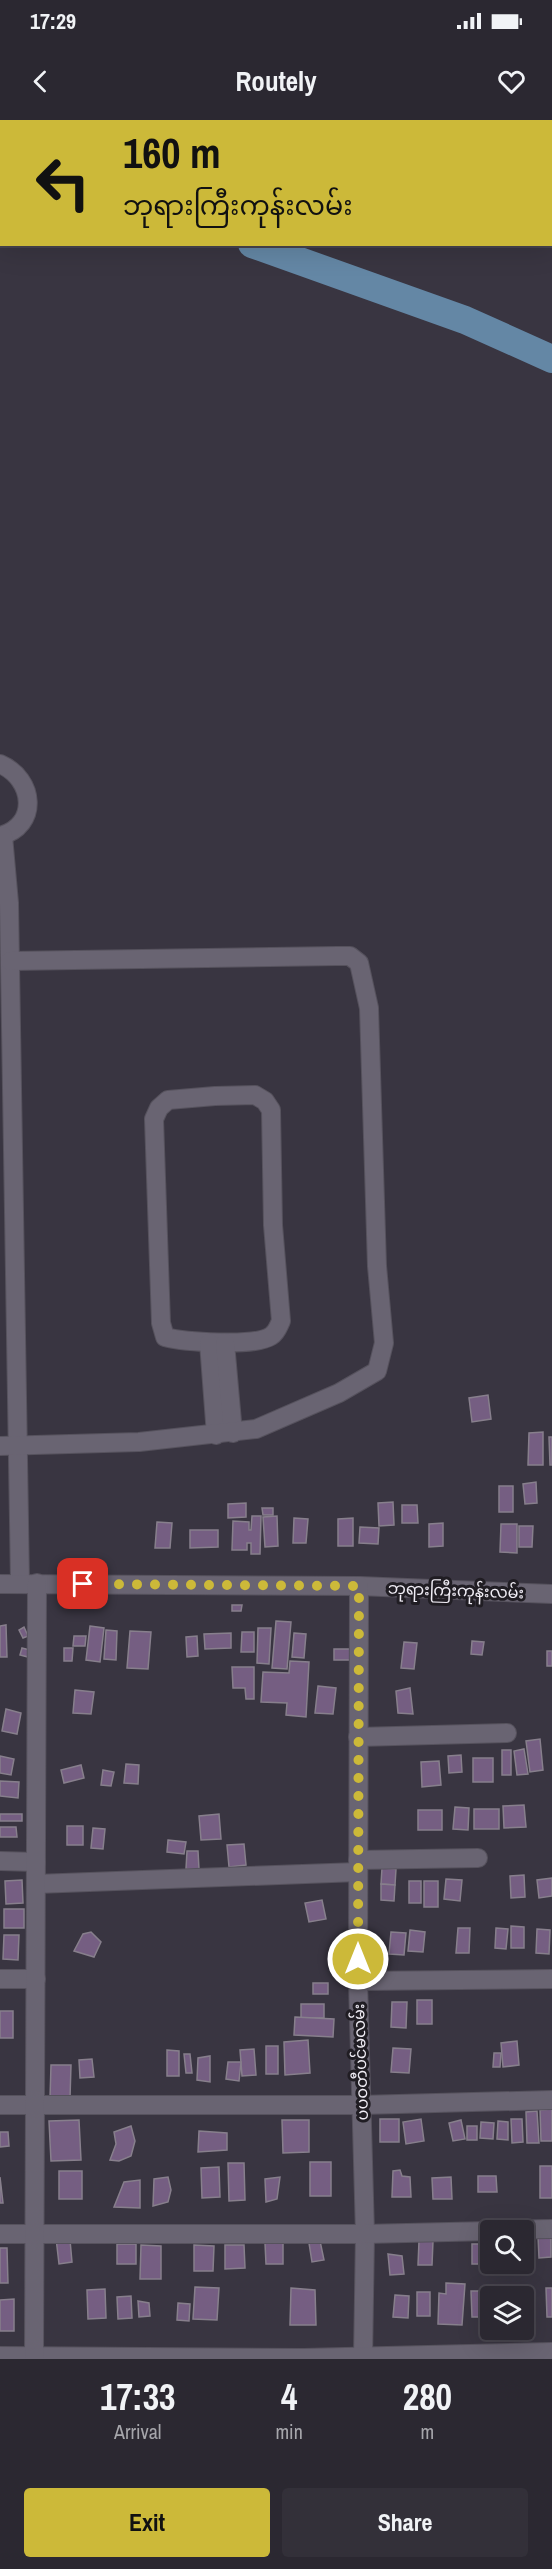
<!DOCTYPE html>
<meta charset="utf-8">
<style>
body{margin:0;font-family:"Archivo Narrow","Noto Sans Myanmar",sans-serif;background:#333039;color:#f1f3f6;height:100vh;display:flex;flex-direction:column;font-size:22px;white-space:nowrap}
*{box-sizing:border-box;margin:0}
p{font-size:20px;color:#a6a6ab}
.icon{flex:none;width:33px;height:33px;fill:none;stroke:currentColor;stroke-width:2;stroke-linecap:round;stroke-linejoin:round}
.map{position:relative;height:2239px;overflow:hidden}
.drawer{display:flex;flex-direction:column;background:#2b2831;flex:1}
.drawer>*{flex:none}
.hud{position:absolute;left:0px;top:0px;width:552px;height:126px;box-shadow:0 6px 24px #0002,0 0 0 2px #47444d;background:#ccb939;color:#111;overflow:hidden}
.controls{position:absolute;left:480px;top:2100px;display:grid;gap:12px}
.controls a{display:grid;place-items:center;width:54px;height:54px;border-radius:6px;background:#2b2831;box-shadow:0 6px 24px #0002,0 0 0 2px #47444d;font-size:30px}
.pin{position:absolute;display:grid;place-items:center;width:51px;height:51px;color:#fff;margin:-26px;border-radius:12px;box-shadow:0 3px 9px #0006}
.me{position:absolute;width:66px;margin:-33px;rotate:0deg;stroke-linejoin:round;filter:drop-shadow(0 0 4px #0008)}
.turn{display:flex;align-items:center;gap:21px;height:126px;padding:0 24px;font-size:27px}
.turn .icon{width:78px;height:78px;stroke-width:2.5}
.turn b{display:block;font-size:42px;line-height:51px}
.eta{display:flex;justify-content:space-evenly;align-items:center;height:102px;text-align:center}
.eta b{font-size:36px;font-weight:700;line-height:42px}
.action{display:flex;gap:12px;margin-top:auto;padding:12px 24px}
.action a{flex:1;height:69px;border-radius:6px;background:#ccb939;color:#111;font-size:24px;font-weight:700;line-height:69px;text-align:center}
.action a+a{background:#333039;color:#f1f3f6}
.status{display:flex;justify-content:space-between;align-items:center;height:42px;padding:0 30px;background:#2b2831;direction:ltr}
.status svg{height:16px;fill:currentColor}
header{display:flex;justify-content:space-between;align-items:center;height:78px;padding:0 24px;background:#2b2831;font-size:27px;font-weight:700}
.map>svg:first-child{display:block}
</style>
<div class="status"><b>17:29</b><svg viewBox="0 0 49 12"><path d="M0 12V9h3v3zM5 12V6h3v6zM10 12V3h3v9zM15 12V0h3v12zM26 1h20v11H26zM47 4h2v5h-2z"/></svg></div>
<header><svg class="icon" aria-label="back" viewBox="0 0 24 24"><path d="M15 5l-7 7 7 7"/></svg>Routely<svg class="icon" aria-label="heart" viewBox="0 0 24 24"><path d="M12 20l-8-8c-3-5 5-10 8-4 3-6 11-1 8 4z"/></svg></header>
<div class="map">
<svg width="552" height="2239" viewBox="0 0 552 2239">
<rect width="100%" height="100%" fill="#393541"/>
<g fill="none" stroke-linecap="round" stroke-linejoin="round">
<g stroke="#6487a5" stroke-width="28">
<path d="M0 59H2"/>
<path d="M252 124 465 200 552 239"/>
</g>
</g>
<g fill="#755e82" stroke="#877f8c" stroke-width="1.5">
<path d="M488 1275 491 1299 472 1302 469 1278Z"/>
<path d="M543 1312V1345H528L529 1313Z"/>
<path d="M549 1317H552V1345H550Z"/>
<path d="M536 1362 537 1383 525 1384 523 1364Z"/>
<rect x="499" y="1366" width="14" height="26"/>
<path d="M393 1382 394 1405 379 1406 378 1383Z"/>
<path d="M246 1383V1397L228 1398V1384Z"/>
<path d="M402 1385H417L418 1403H402Z"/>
<path d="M262 1388H273V1395H263Z"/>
<path d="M252 1396H261L260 1434H251V1423H247V1430H232L233 1401 249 1402V1410H251Z"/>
<path d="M277 1396 278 1426 265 1427 263 1397Z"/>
<path d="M294 1398 308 1399 306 1423H293Z"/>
<path d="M353 1398V1426H338V1399Z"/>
<path d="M157 1402 172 1403 170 1428H155Z"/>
<path d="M443 1403V1426L429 1427V1404Z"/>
<path d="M501 1404H517V1433L500 1432Z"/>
<path d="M519 1406H533L532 1427H519Z"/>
<path d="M360 1407 379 1408 378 1424 359 1423Z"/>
<path d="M190 1410H218V1427L190 1428Z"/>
<path d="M232 1485H242L241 1491H232Z"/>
<path d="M276 1501 291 1502 287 1549 272 1548Z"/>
<path d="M6 1505 7 1537H0V1506Z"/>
<path d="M90 1506 104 1508 100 1542 86 1540Z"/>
<path d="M24 1507 28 1516 23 1518 19 1510Z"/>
<path d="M258 1508H271L269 1544 257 1543Z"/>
<path d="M106 1510 117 1511 116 1540 104 1539Z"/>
<path d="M130 1511 151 1512 148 1549 127 1548Z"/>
<path d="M242 1512H254V1532H241Z"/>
<path d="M231 1513V1528L205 1529 204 1514Z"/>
<path d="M294 1513 306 1514 304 1538 292 1537Z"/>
<path d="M74 1516H86L85 1526H73Z"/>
<path d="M197 1516 198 1536 187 1537 186 1517Z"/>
<path d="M472 1521 484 1522 482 1535 471 1534Z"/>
<path d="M404 1522 417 1523 414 1549 401 1548Z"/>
<path d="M22 1528 30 1530 28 1537 20 1535Z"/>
<path d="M64 1528H73L72 1541H64Z"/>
<rect x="334" y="1529" width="17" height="11"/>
<rect x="547" y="1531" width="5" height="15"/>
<path d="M290 1541 309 1542 306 1597 286 1595 287 1583 261 1582 263 1552 289 1553Z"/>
<path d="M232 1547H254V1579H246L245 1568H233Z"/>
<path d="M318 1566 336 1568 333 1594 315 1593Z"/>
<path d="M410 1568 413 1594 398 1593 396 1571Z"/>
<path d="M75 1570 94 1572 91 1594 73 1593Z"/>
<path d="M6 1589 21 1593 17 1614 2 1611Z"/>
<path d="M540 1619 543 1650 530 1652 526 1621Z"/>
<path d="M524 1629 528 1654 517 1655 514 1631Z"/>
<rect x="502" y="1630" width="9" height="25"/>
<path d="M461 1635 462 1652 449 1653 448 1636Z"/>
<path d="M0 1636 14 1639 11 1655 0 1653Z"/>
<rect x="473" y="1638" width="20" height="24"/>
<path d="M439 1641 441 1665 422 1667 421 1642Z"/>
<path d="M126 1644 139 1645 138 1664 124 1663Z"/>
<path d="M81 1645 84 1658 64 1663 61 1650Z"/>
<path d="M103 1650 114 1652 111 1666 101 1665Z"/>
<path d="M0 1661 19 1662 18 1678 0 1676Z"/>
<path d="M524 1685 526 1707 504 1708 503 1686Z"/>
<path d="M455 1687 469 1688 468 1710 453 1709Z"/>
<rect x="474" y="1689" width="25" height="20"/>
<rect x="418" y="1690" width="24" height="20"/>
<rect x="0" y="1694" width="22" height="7"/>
<path d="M219 1694 221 1719 201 1720 199 1696Z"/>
<rect x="67" y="1706" width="16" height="19"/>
<path d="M0 1707H16L17 1717H0Z"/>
<path d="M93 1708 105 1709 103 1729 91 1728Z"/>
<path d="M168 1720 186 1722 184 1734 167 1732Z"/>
<path d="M244 1724 246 1745 229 1747 227 1725Z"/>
<path d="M187 1731H198L199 1749H186Z"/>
<path d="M382 1748 396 1749 395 1765 381 1764Z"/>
<path d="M524 1755 525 1777 511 1778 510 1756Z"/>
<path d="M552 1758V1776L539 1778 537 1760Z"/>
<path d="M446 1759 462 1760 460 1781 444 1779Z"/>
<path d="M22 1760 23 1783 6 1784 5 1761Z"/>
<rect x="409" y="1761" width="12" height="22"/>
<rect x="424" y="1761" width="14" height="26"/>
<path d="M381 1764 395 1765 394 1781 381 1780Z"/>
<path d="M322 1780 326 1799 309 1802 305 1783Z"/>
<rect x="4" y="1789" width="20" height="19"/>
<path d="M511 1806 524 1807V1828H511Z"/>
<path d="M458 1808H470L469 1833H456Z"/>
<path d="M496 1808 508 1809 506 1829 495 1828Z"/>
<path d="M537 1809 550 1810 549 1834 536 1833Z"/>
<path d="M410 1810 425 1812 423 1832 408 1831Z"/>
<path d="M91 1812 101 1822 94 1837 74 1831 83 1814Z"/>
<path d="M391 1812 406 1813 404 1835 389 1834Z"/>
<path d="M4 1815H19L18 1840 3 1839Z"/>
<rect x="313" y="1863" width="15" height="11"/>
<rect x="417" y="1880" width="15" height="24"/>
<path d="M392 1882H407L406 1908 391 1907Z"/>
<rect x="301" y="1884" width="23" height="14"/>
<rect x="0" y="1891" width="13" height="27"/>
<path d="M295 1897 334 1899 333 1917 294 1915Z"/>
<path d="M308 1920 310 1953 285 1955 284 1922Z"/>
<path d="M517 1921 519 1945 503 1947 501 1923Z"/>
<rect x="266" y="1926" width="12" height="28"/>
<path d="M393 1928 411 1929 409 1953 391 1952Z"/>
<path d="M254 1929 256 1955 242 1956 240 1930Z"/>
<path d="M167 1930 179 1931V1956H167Z"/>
<path d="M494 1933H501L500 1947H493Z"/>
<path d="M184 1934H190L192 1953H186Z"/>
<path d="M210 1936V1962L197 1960 198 1938Z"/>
<path d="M92 1939 94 1957 80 1958 79 1940Z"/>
<path d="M228 1942H241L239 1961 226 1959Z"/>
<path d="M51 1945H71L70 1978H50Z"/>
<path d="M552 1989V2021H541L540 1990Z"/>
<path d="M537 1991 539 2023H527L526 1992Z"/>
<rect x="380" y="1999" width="19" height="23"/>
<path d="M421 1999 424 2021 406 2024 403 2002Z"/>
<path d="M511 1999H522L523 2022 512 2023Z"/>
<path d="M79 2000 81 2040 51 2041 49 2001Z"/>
<path d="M282 2000H309V2032L283 2033Z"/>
<path d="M461 2000 465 2019 453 2021 449 2003Z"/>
<path d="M498 2001 508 2002V2020L497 2019Z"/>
<path d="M481 2002 494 2003 493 2019 480 2018Z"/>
<path d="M131 2006 135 2021 131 2036 119 2041 110 2040 116 2024 114 2012Z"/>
<rect x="467" y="2006" width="10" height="14"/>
<path d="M199 2011 227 2013V2030L198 2032Z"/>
<path d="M0 2012H8L9 2026 0 2027Z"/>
<rect x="310" y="2042" width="21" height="34"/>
<path d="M228 2043H244L245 2080 229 2081Z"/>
<rect x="540" y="2046" width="12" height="32"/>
<path d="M219 2047 220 2077 202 2078 201 2048Z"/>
<path d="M400 2050 402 2056 410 2057 411 2077H392L393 2051Z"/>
<rect x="59" y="2051" width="23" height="28"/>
<path d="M478 2056H496L497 2072H478Z"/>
<path d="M0 2057 3 2083H0Z"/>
<path d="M168 2057 171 2070 168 2082 153 2086 154 2059Z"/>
<path d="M280 2057 277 2079 266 2082 265 2059Z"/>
<path d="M451 2057 452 2079H433L432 2058Z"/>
<path d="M140 2060V2088L114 2087 124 2062Z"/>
<path d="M538 2116 551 2117V2137L539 2138Z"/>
<path d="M56 2118 70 2120 72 2142 59 2144Z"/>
<path d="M320 2121 324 2140 312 2142 309 2123Z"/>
<path d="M419 2121H433L432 2145H418Z"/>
<path d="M265 2123H283V2144H266Z"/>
<rect x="117" y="2124" width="19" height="20"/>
<path d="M472 2124H487L486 2144H472Z"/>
<path d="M141 2125 161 2126V2159H140Z"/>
<path d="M194 2125 214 2126 213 2151H194Z"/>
<path d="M225 2125H244L245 2148 225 2149Z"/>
<path d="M0 2128H7L8 2163H0Z"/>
<path d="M388 2134 402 2136 404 2154 390 2155Z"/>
<path d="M500 2144H516L517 2146 500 2147Z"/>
<path d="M446 2163 465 2164 462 2205 438 2204 439 2173 446 2174Z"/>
<path d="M195 2167 219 2168 217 2200 193 2199Z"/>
<path d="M291 2168 315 2170 316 2205H290Z"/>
<path d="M546 2168H552V2197H547Z"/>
<path d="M105 2169 106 2198 88 2199 87 2170Z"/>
<path d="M471 2171H489L490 2197H472Z"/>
<rect x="417" y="2172" width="13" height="24"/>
<rect x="495" y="2174" width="20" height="2"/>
<path d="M395 2175 409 2176 408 2198 393 2197Z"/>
<path d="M131 2176 132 2198 118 2199 117 2177Z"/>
<path d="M14 2179V2211H0V2180Z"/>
<path d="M138 2181 149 2183 150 2196 139 2197Z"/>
<path d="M178 2183 190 2184 189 2201 177 2200Z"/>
</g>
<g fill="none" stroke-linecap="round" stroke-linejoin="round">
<g stroke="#56525d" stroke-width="20">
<g id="minor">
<path d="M0 18H2"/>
<path d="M550 101H552"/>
<path d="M0 644C35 659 39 706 0 716"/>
<path d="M3 716 9 783 20 1463"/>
<path d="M255 975 265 981 271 990 273 1105 281 1201C278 1207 277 1212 271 1216 255 1227 184 1222 165 1217L161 1203 154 999 159 988 168 980 215 976Z"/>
<path d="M209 1223 216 1315"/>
<path d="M225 1223 233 1313"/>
<path d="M0 1326 139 1322 256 1309 339 1273 377 1251 384 1223 377 1146 369 888 359 843 350 836H337L10 841"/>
<path d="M0 1464 359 1466 552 1474"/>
<path d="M359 1466 358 1861 365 2114 363 2239"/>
<path d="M358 1617 507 1613"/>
<path d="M358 1740 478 1738"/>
<path d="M0 1741 36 1742"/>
<path d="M36 1764 358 1752"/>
<path d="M0 1859H36"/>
<path d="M358 1861 552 1859"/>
<path d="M0 1985H361L552 1980"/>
<path d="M498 2110 552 2109"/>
<path d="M0 2114H365L490 2111"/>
<path d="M0 2236 304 2238 552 2232"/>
<path d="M34 2239 37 1463"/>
</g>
</g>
<use href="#minor" stroke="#696472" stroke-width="18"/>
</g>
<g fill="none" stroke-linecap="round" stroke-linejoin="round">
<path stroke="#ccb939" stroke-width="10" stroke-dasharray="0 18" d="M83 1464 359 1466 358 1839"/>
</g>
<g text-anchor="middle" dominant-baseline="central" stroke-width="6" stroke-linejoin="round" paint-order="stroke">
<g font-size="16" fill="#f0edf5" stroke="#201d23">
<text transform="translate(456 1470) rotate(2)">ဘုရားကြီးကုန်းလမ်း</text>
<text transform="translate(360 1942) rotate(-92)">ပပဝတီပင်မလမ်း</text>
</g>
</g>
</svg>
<div class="controls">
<a><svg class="icon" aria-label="search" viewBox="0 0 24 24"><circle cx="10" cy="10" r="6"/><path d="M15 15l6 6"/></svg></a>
<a><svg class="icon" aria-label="layers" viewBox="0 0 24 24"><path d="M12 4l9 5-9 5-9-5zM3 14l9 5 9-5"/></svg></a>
</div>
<div class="pin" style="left:83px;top:1464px;background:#d93025"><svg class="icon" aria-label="arrive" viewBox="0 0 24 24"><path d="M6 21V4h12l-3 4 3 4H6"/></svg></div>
<svg class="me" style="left:358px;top:1839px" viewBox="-20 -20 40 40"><circle r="17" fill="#ccb939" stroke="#fff" stroke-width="3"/><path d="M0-11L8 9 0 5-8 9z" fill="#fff"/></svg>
<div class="hud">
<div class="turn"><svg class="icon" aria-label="left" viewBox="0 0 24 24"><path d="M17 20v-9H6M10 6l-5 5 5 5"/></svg><div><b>160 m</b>ဘုရားကြီးကုန်းလမ်း</div></div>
</div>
</div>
<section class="drawer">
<div class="eta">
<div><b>17:33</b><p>Arrival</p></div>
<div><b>4</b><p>min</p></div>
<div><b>280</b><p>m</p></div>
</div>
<div class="action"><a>Exit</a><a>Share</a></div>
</section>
